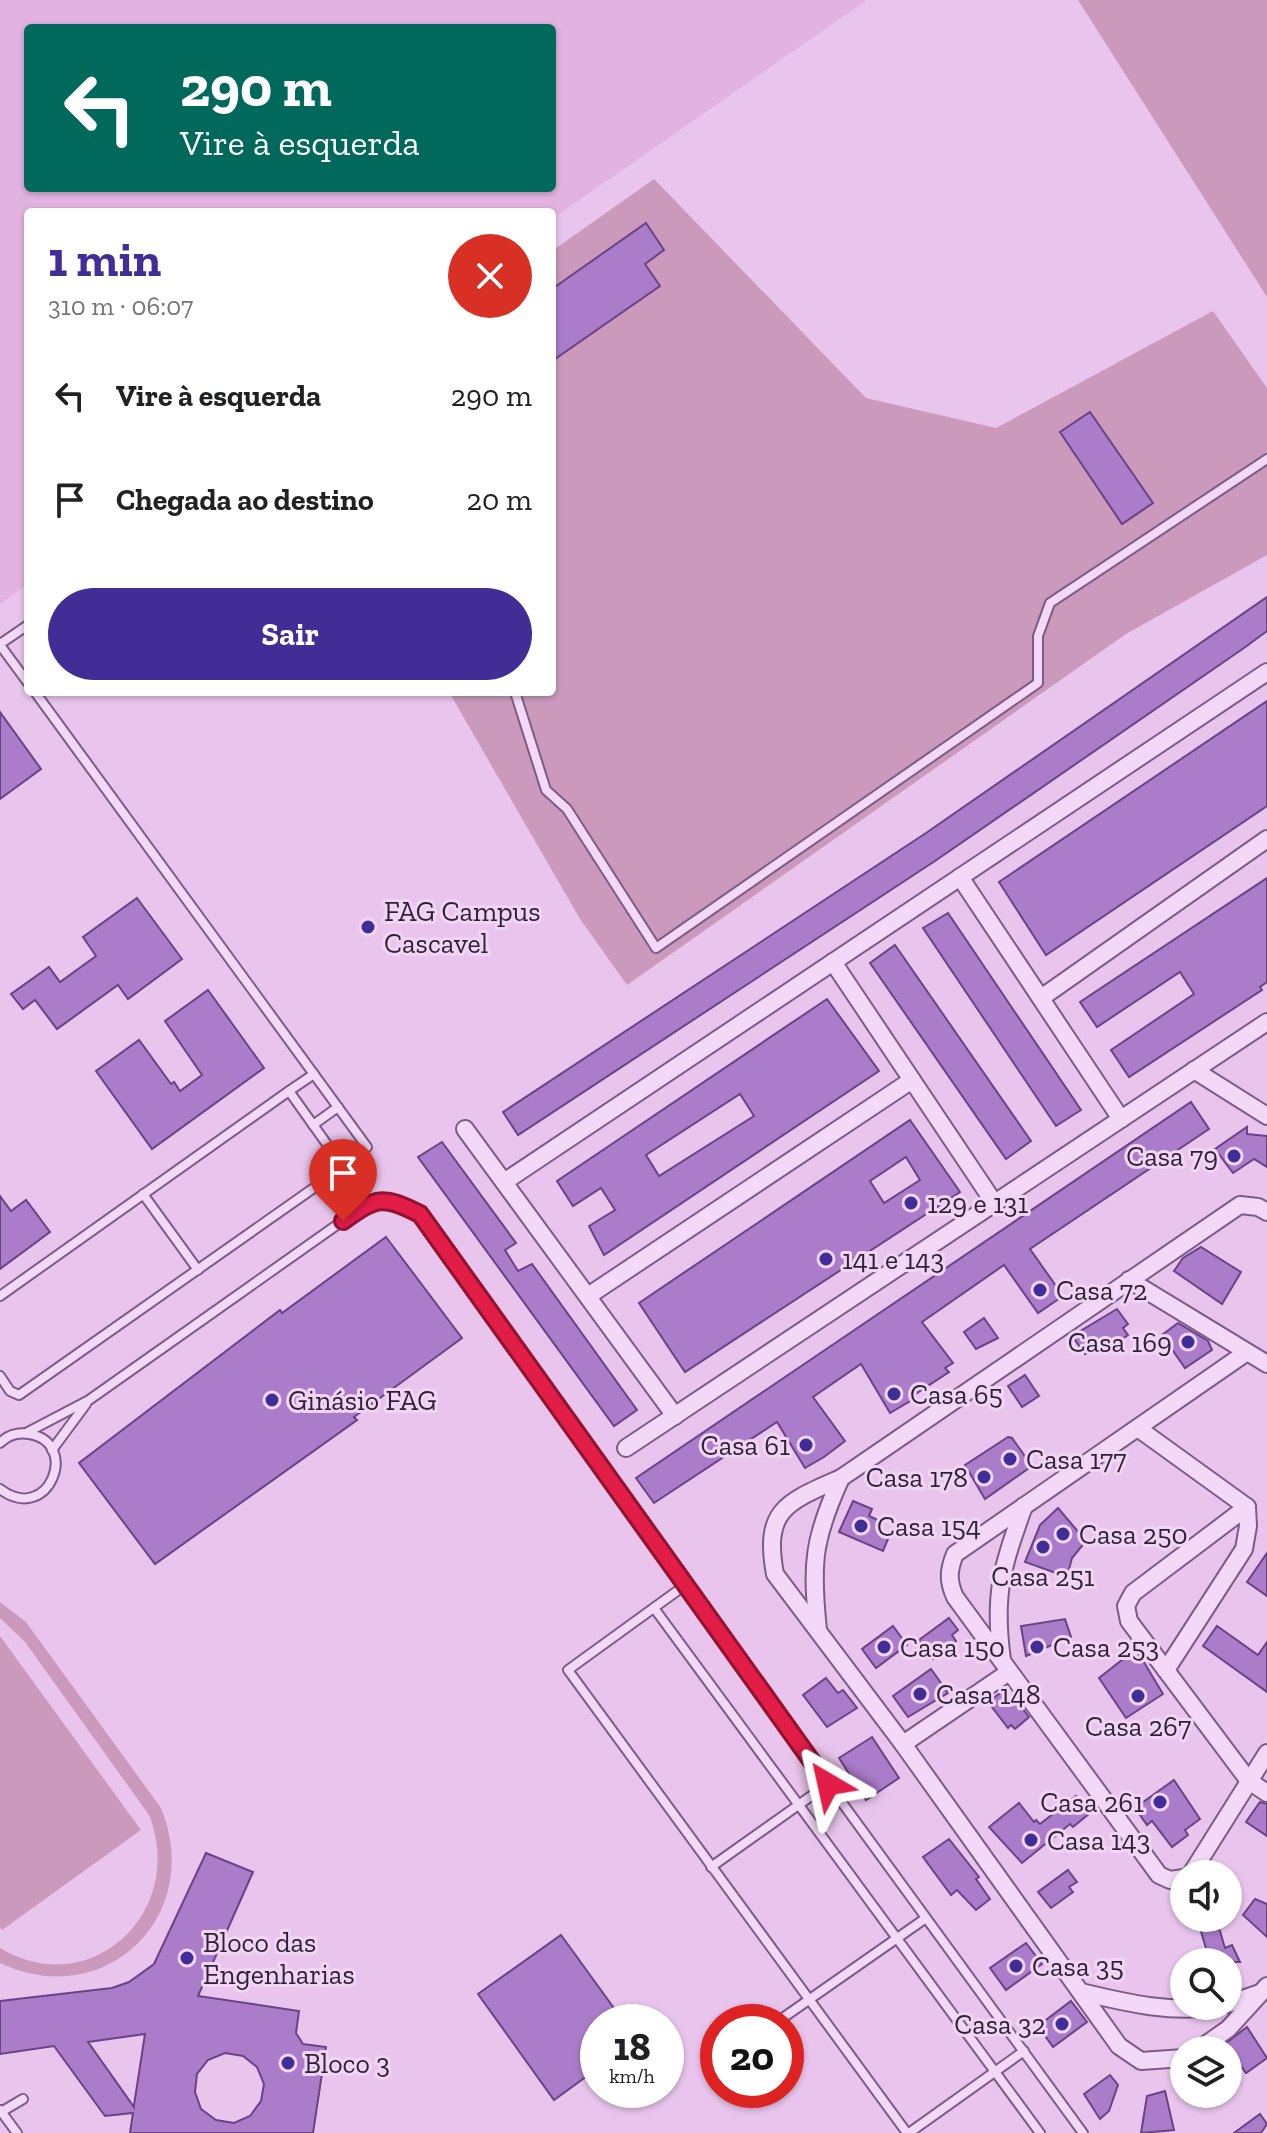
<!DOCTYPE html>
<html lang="pt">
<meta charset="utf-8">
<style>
body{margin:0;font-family:"Zilla Slab",serif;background:#f6f6f6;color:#202124;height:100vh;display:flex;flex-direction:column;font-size:30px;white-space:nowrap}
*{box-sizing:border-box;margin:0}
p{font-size:26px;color:#757577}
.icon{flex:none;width:44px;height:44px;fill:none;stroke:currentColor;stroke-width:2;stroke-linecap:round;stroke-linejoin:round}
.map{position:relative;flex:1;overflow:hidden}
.details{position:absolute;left:24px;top:208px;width:532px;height:488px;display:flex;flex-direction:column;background:#fff;border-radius:8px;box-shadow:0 2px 6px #0004}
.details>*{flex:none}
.banner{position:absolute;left:24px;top:24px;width:532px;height:168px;border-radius:8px;box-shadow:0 2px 6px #0004;background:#00695c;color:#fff;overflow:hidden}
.tools{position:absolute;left:1170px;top:1860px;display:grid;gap:16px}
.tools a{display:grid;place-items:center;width:72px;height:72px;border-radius:50%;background:#fff;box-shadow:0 2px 6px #0004;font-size:40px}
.speed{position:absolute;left:580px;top:2004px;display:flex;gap:16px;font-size:40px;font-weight:700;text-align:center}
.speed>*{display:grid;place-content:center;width:104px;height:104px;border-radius:50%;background:#fff;box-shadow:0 2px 6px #0004;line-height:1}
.speed small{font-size:20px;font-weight:400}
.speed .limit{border:12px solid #d22;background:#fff;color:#111}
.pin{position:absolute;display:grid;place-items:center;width:68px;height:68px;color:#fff;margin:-82px -34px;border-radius:50% 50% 50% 0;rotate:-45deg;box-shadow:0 0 8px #0007}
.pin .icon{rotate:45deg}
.me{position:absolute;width:88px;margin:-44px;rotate:324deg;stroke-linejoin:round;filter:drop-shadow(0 0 6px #0008)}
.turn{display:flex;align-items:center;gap:28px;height:168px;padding:0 24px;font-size:36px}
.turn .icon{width:104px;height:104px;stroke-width:2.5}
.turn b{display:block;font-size:56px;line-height:68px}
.round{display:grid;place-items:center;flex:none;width:84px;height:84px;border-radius:42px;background:#f6f6f6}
.overview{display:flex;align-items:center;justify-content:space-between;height:136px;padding:0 24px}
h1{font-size:48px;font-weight:700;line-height:60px;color:#402d95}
.primary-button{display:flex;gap:16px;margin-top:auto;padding:16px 24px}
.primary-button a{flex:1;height:92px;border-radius:48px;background:#402d95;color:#fff;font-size:32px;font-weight:700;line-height:92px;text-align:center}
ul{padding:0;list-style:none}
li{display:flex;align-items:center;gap:24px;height:104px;padding:0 24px}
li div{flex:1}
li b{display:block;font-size:30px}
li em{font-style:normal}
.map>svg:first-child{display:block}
</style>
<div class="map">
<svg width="1267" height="2133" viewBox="0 0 1267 2133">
<rect width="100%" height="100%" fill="#e9c5ed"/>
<path fill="#e2b3e1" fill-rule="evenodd" d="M0 0H867L552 219V212H28V584L0 604ZM28 28H552V188H28Z"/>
<g fill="#cb99bc">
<path d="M1078 0H1267V297Z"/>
<path d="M654 179 866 398 996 428 1213 311 1267 388V555L1126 634 627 985 580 919 449 692H552V251Z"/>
<path d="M0 1602 26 1622 161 1808C205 1915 106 2013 0 1963V1948C92 2003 187 1911 149 1815L25 1642 0 1618Z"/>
<path d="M0 1636 141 1830 2 1930 0 1927Z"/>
</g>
<g fill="#ab7cca" stroke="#6a4286" stroke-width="2" fill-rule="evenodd">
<path d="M646 223 664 250 645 264 660 286 552 361V289Z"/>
<path d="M1090 412 1153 503 1122 524 1060 432Z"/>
<path d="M1267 597V631L1244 648 935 861 518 1135 503 1112 926 833Z"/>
<path d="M1267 701V806L1046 955 999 882Z"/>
<path d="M0 712 41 769 0 799Z"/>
<path d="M1267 878V982L1260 987 1262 990 1129 1077 1111 1050 1194 994 1180 972 1097 1027 1080 1002Z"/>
<path d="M137 898 182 959 128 999 118 985 57 1029 35 1000 23 1009 11 994 49 967 60 982 96 956 83 937Z"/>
<path d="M948 913 1081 1110 1056 1126 923 928Z"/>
<path d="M895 945 1031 1141 1006 1159 870 963Z"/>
<path d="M208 990 264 1068 152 1149 96 1071 139 1040 171 1084 174 1082 180 1091 202 1075 165 1021Z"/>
<path d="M827 999 879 1071 604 1255 589 1226 615 1210 601 1188 573 1206 557 1181ZM740 1094 754 1116 659 1176 646 1155Z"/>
<path d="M1191 1102 1209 1129 1030 1249 1063 1296 1038 1313 1004 1265 922 1322 953 1363 945 1368 949 1372 911 1397 912 1400 890 1413 861 1364 813 1397 845 1441 824 1457 805 1468 777 1422 654 1503 636 1478Z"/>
<path d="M910 1120 960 1192 685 1372 639 1303ZM906 1157 920 1180 884 1203 870 1181Z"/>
<path d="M1247 1127V1134L1267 1136V1167L1254 1159 1233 1173 1215 1149Z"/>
<path d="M442 1142 516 1243 505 1250 518 1271 532 1264 637 1410 614 1426 418 1157Z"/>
<path d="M0 1196 11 1211 26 1200 50 1232 0 1269Z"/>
<path d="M386 1237 462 1338 354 1417 357 1420 155 1564 79 1463 280 1310 282 1313Z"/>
<path d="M1201 1247 1241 1272 1222 1304 1174 1271 1183 1258Z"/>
<path d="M1117 1309 1128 1324 1123 1328 1128 1335 1108 1349 1103 1341 1085 1354 1072 1336Z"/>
<path d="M984 1318 998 1338 976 1349 964 1332Z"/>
<path d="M1178 1323 1208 1341 1212 1350 1185 1368 1162 1335Z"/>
<path d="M1025 1375 1039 1396 1022 1407 1008 1386Z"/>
<path d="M1008 1437 1012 1438 1032 1466 985 1499 965 1465Z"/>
<path d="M853 1501 872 1509 869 1516 882 1522 878 1530 890 1534 883 1551 839 1532Z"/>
<path d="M1058 1508 1086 1541 1072 1558 1067 1577 1025 1562 1040 1525Z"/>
<path d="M1267 1553V1596L1247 1582Z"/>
<path d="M949 1618 958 1630 952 1635 956 1641 933 1659 919 1640Z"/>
<path d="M1065 1619 1071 1637 1026 1656 1021 1626Z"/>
<path d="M893 1626 907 1645 876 1668 862 1649Z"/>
<path d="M1217 1626 1258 1655 1267 1642V1692L1203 1646Z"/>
<path d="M1136 1649 1163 1694 1126 1718 1099 1678Z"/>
<path d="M931 1669 948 1693 908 1717 893 1696Z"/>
<path d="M826 1678 838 1693 843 1690 857 1708 827 1727 803 1695Z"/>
<path d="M1003 1691 1010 1701 1014 1697 1029 1717 1015 1729 1011 1725 1008 1728 988 1702Z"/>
<path d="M872 1737 899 1778 866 1800 839 1758Z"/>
<path d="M1174 1780 1200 1819 1185 1830 1188 1835 1172 1847 1152 1821 1147 1825 1135 1808Z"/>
<path d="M1076 1796 1090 1813 1073 1827 1070 1824 1022 1863 989 1827 1019 1803 1034 1822 1036 1820 1040 1824Z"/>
<path d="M1260 1802 1267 1804V1836L1246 1822Z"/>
<path d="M949 1839 979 1877 976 1879 990 1899 976 1910 957 1890 951 1895 923 1857Z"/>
<path d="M206 1853 253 1872 198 1996 299 2011 296 2033 303 2044 326 2047 313 2133H130L133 2113 105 2116 54 2046 0 2054V2001L112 1988 129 1982 154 1964ZM145 2034 134 2105V2107L88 2042ZM225 2053 243 2056 257 2067 264 2084 261 2101 250 2116 234 2123 216 2120 201 2109 195 2092 197 2074 208 2060Z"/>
<path d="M1068 1870 1077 1882 1069 1887 1073 1892 1051 1908 1038 1892Z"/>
<path d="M1255 1899 1267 1904V1937L1243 1915Z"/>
<path d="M1197 1918H1216L1225 1948 1232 1945 1240 1962H1193L1208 1955Z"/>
<path d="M561 1935 624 2022H598V2068L554 2100 478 1994Z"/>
<path d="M1026 1943 1042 1964 1006 1990 990 1968Z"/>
<path d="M1071 2001 1087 2022 1053 2047 1038 2026Z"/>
<path d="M1247 2027 1267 2058 1246 2073 1225 2044Z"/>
<path d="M1110 2075 1118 2085 1109 2111 1100 2119 1084 2094Z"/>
<path d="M1165 2091 1174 2130 1141 2133 1147 2096Z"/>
<path d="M1260 2114 1267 2124 1261 2133H1234Z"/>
</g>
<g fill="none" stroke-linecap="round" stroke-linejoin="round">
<g stroke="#7b5c88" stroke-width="12">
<g id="lane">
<path d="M0 644 28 625"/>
<path d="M0 645 28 683"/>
<path d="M35 692 367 1147 341 1164"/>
<path d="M515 692 546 790 567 809 656 948 1038 683V636L1050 603 1267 459"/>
<path d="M289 1091 314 1074"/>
<path d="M313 1125 338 1107"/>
<path d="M143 1194 198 1270"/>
<path d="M0 1296 289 1091 341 1164 338 1171 19 1395 10 1391 0 1376"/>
<path d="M26 1433 89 1400 368 1203 390 1200 420 1214 684 1586 1083 2133"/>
<path d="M0 1443C8 1435 18 1432 29 1434 81 1442 49 1526 0 1489"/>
<path d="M52 1450 86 1404"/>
<path d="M684 1586 568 1670 907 2133"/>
<path d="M654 1608 1040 2133"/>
<path d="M711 1867 828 1784"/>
<path d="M777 2022 926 1918"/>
<path d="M0 2110 17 2133"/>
<path d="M1 2112 23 2099"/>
<path d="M909 2133 1024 2051"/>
</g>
</g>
<g stroke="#7b5c88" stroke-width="20">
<g id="street">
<path d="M960 877 1121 1119"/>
<path d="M833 962 993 1201"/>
<path d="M1041 998 1267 839"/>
<path d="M1194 1070 1267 1116"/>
<path d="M465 1129 675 1416"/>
<path d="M504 1182 1267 672"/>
<path d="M1129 1280 1267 1364"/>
<path d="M588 1296 912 1080"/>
<path d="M1139 1429 1247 1507 1248 1526 1244 1549 1166 1670"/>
<path d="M626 1448 1267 1022"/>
<path d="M1247 1507 1133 1593 1126 1606 1129 1621 1249 1781 1267 1793"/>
<path d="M818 1630C811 1564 813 1539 841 1478"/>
<path d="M1002 1660C993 1594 1002 1568 1024 1506"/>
<path d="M903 1744 1009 1672"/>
<path d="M1191 1874 1267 1753"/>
<path d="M1184 1878 1170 1880 1159 1875 955 1597C948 1581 948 1571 955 1554L1247 1352"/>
<path d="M1081 1992C1127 2003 1172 2014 1220 2006"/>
<path d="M1228 2004 1260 1993"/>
<path d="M1198 2050 1228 2029 1267 1986"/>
<path d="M1184 2058 1141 2061 1119 2046 903 1744 775 1574C763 1509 787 1502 841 1478L1240 1205 1258 1207 1267 1212"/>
</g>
</g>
<use href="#lane" stroke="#f4d8f8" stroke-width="8"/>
<use href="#street" stroke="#f4d8f8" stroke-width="16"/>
</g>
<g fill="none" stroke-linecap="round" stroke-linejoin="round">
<g stroke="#92132f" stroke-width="20">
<path id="route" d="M343 1221C377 1197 382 1195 420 1214L828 1784"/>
</g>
<use href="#route" stroke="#e11d48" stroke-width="14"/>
</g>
<g fill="#402d95" stroke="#f1d5f5" stroke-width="3">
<circle cx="368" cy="927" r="8"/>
<circle cx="1234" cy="1156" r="8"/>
<circle cx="911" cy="1203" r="8"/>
<circle cx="826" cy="1259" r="8"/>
<circle cx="1040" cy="1290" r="8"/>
<circle cx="1188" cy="1342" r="8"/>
<circle cx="894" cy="1394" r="8"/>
<circle cx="272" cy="1400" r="8"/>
<circle cx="806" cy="1445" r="8"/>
<circle cx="1010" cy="1459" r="8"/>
<circle cx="984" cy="1477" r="8"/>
<circle cx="861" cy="1526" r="8"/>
<circle cx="1063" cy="1534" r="8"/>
<circle cx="1043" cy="1547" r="8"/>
<circle cx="884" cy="1647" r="8"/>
<circle cx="1037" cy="1647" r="8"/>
<circle cx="920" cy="1694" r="8"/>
<circle cx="1138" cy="1696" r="8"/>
<circle cx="1160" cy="1802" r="8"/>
<circle cx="1031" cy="1840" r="8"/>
<circle cx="187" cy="1958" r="8"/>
<circle cx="1016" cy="1966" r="8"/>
<circle cx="1062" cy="2024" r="8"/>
<circle cx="288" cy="2063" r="8"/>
</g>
<g text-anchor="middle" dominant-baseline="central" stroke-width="6" stroke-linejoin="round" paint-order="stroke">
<g font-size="28" fill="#301f38" stroke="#f1d5f5" text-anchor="start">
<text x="384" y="911">FAG Campus<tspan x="384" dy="32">Cascavel</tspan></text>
<text x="1218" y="1156" text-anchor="end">Casa 79</text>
<text x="927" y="1203">129 e 131</text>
<text x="842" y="1259">141 e 143</text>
<text x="1056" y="1290">Casa 72</text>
<text x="1172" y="1342" text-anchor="end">Casa 169</text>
<text x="910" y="1394">Casa 65</text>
<text x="288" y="1400">Ginásio FAG</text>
<text x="790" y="1445" text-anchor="end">Casa 61</text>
<text x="1026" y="1459">Casa 177</text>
<text x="968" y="1477" text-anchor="end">Casa 178</text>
<text x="877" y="1526">Casa 154</text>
<text x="1079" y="1534">Casa 250</text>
<text x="1043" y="1576" text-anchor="middle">Casa 251</text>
<text x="900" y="1647">Casa 150</text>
<text x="1053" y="1647">Casa 253</text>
<text x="936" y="1694">Casa 148</text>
<text x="1138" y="1726" text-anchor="middle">Casa 267</text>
<text x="1144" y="1802" text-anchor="end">Casa 261</text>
<text x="1047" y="1840">Casa 143</text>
<text x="203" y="1942">Bloco das<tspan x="203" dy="32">Engenharias</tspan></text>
<text x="1032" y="1966">Casa 35</text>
<text x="1046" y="2024" text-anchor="end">Casa 32</text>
<text x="304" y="2063">Bloco 3</text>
</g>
</g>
</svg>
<div class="tools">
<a><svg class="icon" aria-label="sound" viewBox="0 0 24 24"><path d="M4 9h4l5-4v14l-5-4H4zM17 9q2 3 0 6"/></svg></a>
<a><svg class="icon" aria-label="search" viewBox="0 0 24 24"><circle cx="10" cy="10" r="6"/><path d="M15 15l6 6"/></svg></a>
<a><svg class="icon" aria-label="layers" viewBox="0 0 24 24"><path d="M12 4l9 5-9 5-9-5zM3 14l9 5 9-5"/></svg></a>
</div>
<div class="speed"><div>18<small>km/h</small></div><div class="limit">20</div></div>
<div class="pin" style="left:343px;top:1221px;background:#d93025"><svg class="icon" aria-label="arrive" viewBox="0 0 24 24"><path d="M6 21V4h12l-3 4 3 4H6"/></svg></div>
<svg class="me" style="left:828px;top:1784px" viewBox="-20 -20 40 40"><path d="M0-17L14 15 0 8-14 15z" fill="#e11d48" stroke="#fff" stroke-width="4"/></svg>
<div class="banner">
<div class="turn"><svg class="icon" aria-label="left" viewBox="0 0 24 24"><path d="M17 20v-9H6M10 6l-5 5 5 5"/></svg><div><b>290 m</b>Vire à esquerda</div></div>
</div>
<section class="details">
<div class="overview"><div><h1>1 min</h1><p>310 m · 06:07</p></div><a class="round" style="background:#d93025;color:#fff"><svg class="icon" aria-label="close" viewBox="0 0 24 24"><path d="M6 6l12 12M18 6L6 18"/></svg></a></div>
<ul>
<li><svg class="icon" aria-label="left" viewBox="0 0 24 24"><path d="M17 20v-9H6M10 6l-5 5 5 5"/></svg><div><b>Vire à esquerda</b></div><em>290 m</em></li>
<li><svg class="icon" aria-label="arrive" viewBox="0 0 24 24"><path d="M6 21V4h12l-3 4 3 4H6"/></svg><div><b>Chegada ao destino</b></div><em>20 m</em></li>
</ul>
<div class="primary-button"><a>Sair</a></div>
</section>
</div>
